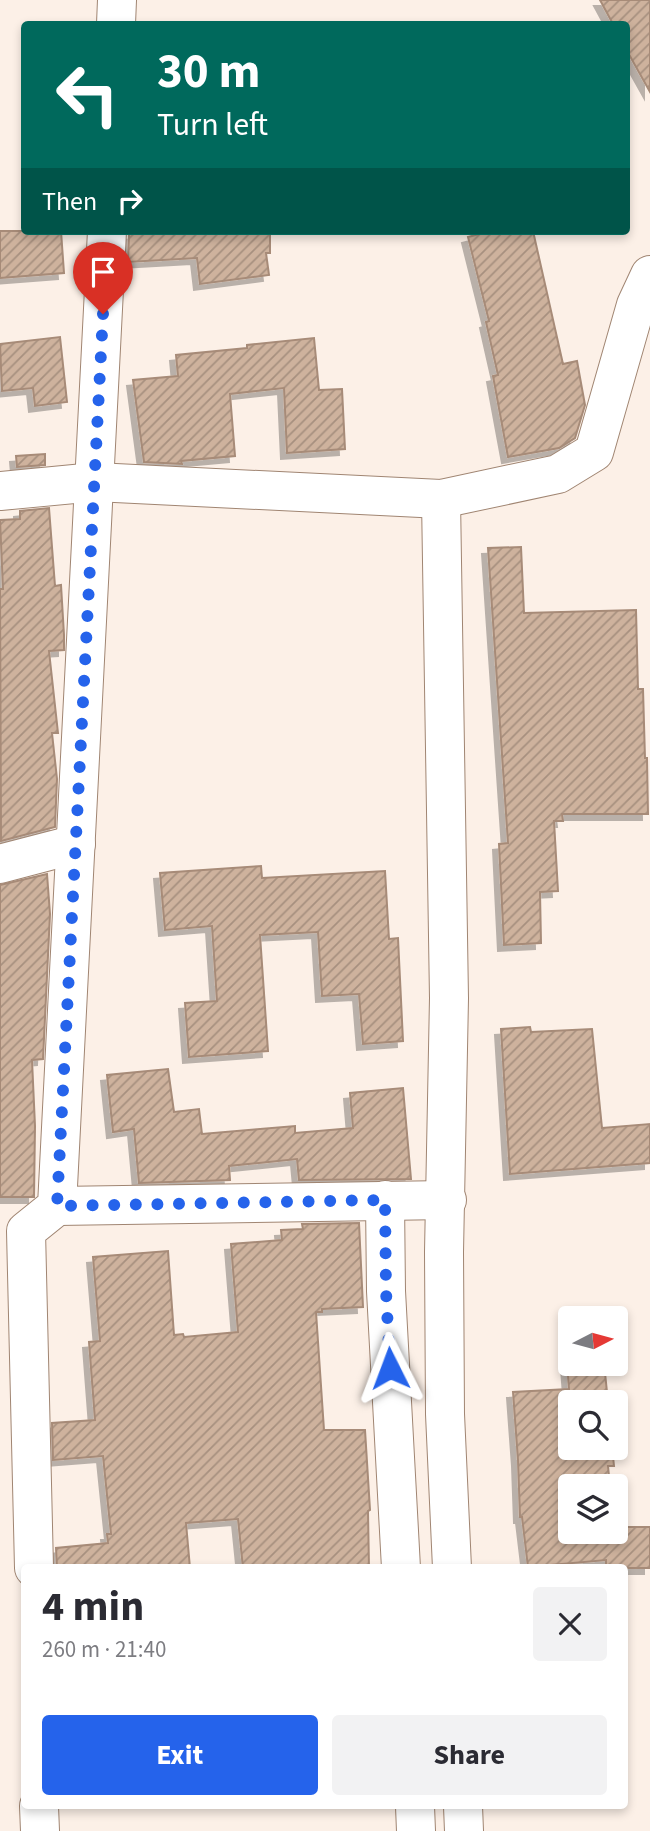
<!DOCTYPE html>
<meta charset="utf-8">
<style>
body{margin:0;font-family:"Source Sans 3",sans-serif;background:#f2f2f3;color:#2b2b33;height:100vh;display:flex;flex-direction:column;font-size:26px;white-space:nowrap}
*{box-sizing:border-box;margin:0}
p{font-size:23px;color:#7c7c81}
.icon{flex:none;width:38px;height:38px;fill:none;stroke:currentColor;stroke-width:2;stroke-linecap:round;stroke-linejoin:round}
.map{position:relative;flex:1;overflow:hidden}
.panel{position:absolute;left:21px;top:1564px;width:607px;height:245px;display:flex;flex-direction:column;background:#fff;border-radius:7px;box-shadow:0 4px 10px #0003}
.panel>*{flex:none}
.banner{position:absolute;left:21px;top:21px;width:609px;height:214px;border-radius:7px;box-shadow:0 4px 10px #0003;background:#00695c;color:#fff;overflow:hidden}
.needle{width:46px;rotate:84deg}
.fabs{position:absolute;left:558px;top:1306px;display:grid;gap:14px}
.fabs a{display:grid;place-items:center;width:70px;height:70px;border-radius:7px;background:#fff;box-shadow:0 4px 10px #0003;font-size:35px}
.pin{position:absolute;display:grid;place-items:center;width:60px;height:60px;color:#fff;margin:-72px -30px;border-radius:50% 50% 50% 0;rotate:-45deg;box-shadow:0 0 7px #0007}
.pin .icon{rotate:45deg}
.me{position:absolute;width:77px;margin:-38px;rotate:357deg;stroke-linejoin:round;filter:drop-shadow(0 0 5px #0008)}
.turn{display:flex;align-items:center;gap:24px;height:147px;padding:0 21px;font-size:32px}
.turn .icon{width:91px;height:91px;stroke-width:2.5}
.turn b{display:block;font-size:49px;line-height:60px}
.then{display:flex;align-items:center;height:66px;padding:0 21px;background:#0003;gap:14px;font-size:26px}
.round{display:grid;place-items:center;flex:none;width:74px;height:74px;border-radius:7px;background:#f2f2f3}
.head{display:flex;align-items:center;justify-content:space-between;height:119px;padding:0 21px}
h1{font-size:42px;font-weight:700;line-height:52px}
.cta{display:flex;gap:14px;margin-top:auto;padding:14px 21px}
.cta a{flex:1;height:80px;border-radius:7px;background:#2563eb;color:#fff;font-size:28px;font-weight:700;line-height:80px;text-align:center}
.cta a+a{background:#f2f2f3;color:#2b2b33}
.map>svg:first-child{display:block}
</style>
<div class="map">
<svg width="650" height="1831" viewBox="0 0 650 1831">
<defs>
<pattern id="building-hatch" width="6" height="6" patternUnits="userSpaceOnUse" patternTransform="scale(1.75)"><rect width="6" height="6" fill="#ceb29d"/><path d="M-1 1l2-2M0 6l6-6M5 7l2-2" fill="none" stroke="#a7907f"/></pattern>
<filter id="shadow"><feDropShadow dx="-6" dy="6" stdDeviation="0" flood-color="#0004"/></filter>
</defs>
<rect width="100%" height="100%" fill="#fcf0e7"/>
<g fill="url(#building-hatch)" stroke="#a78b78" stroke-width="2" filter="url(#shadow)">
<path d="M600 0H650V92L626 49V24H613Z"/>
<path d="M0 231H61L64 273 0 278Z"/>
<path d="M171 231H270V253H266L269 275 200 284 197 258 128 262 129 234Z"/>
<path d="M491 231H533L563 364 577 361 585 405 575 438 559 448 508 457 493 376 498 375 486 322 489 321 468 237Z"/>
<path d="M60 337 67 402 35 406 33 388 2 391 0 344Z"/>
<path d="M314 338 319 390 342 389 345 449 287 453 284 388 230 394 235 456 181 461 182 464 144 462 133 380 178 376 176 355 247 348V345Z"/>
<path d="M45 454V465L17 467 16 456Z"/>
<path d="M49 508 55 586 61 585 64 635V650L49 651 58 733H52L57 779 55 827 1 841 0 589H3L0 520 20 519V511Z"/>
<path d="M521 547 524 613 636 610 638 689H643L645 758H647L648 814H562L563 821H554L558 891 540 892 541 943 504 945 499 844 508 843 488 548Z"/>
<path d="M261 866 262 878 385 871 389 939 398 938 403 1041 363 1044 359 994 322 996 318 932 260 935 268 1051 189 1057 185 1003 217 1001 212 926 165 930 160 873Z"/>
<path d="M47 874 50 914 43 1059 32 1060 35 1126 34 1197H0V885Z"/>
<path d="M530 1027 531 1032 592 1029 602 1128 650 1124V1163L510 1174 501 1029Z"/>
<path d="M168 1069 174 1112 199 1109 202 1134 295 1126V1133L353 1128 350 1093 403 1088 411 1179 299 1180 297 1159 229 1166 230 1180 139 1183 134 1129 113 1132 107 1075Z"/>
<path d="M359 1223 363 1307 322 1309V1312H316L324 1430H365L370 1510 368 1511 369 1568H243L238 1519 186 1523 190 1568H57L56 1548 108 1543 107 1534H111L103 1456 53 1460 52 1423 95 1420 89 1342 100 1341 93 1257 168 1251 174 1335 183 1334 184 1337 238 1332 231 1244 282 1240 281 1230 303 1229 302 1224Z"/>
<path d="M567 1363H604L608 1402H570V1447H612L614 1466H608L610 1486H570V1531H616V1527H650V1568H606V1560L528 1567 522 1517H520L518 1460 513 1392 569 1389Z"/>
</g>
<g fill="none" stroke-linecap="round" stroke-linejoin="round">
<g stroke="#a08572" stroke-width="40">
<g id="street">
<path d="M116 24 117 0"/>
<path d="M0 491 95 482 441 499 558 474 594 452 636 305 650 275"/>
<path d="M441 499 449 998 444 1252 445 1414 452 1568"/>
<path d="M0 864 76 844"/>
<path d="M385 1200 386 1291 401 1568"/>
<path d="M57 1206 447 1200"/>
<path d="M34 1568 26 1231 57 1206 107 231"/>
<path d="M39 1806 40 1831"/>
<path d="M415 1806 416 1831"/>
<path d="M463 1806 464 1831"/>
</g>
</g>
<use href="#street" stroke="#fff" stroke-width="38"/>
</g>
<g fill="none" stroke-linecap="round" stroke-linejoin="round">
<path stroke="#2563eb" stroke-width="12" stroke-dasharray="0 21.6" d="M103 314 57 1206 385 1200 386 1291 390 1368"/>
</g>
</svg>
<div class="fabs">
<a><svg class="needle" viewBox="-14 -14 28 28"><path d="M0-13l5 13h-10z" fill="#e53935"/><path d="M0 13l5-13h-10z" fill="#7c7c81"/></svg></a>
<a><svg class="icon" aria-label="search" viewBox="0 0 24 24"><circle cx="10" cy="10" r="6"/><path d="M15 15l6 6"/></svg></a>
<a><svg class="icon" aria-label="layers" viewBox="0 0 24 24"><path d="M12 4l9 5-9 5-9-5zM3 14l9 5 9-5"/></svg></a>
</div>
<div class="pin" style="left:103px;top:314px;background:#d93025"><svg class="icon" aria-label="arrive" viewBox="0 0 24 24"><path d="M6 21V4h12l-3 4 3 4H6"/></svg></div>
<svg class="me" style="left:390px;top:1368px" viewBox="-20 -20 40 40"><path d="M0-17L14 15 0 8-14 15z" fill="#2563eb" stroke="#fff" stroke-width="4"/></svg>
<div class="banner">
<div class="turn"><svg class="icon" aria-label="left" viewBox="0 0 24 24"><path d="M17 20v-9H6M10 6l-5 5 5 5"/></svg><div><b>30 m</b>Turn left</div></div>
<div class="then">Then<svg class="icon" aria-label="right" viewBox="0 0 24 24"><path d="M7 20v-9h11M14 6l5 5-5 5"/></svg></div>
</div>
<section class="panel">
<div class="head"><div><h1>4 min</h1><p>260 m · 21:40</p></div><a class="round"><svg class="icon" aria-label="close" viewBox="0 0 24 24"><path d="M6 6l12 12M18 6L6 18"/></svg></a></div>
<div class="cta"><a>Exit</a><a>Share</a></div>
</section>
</div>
